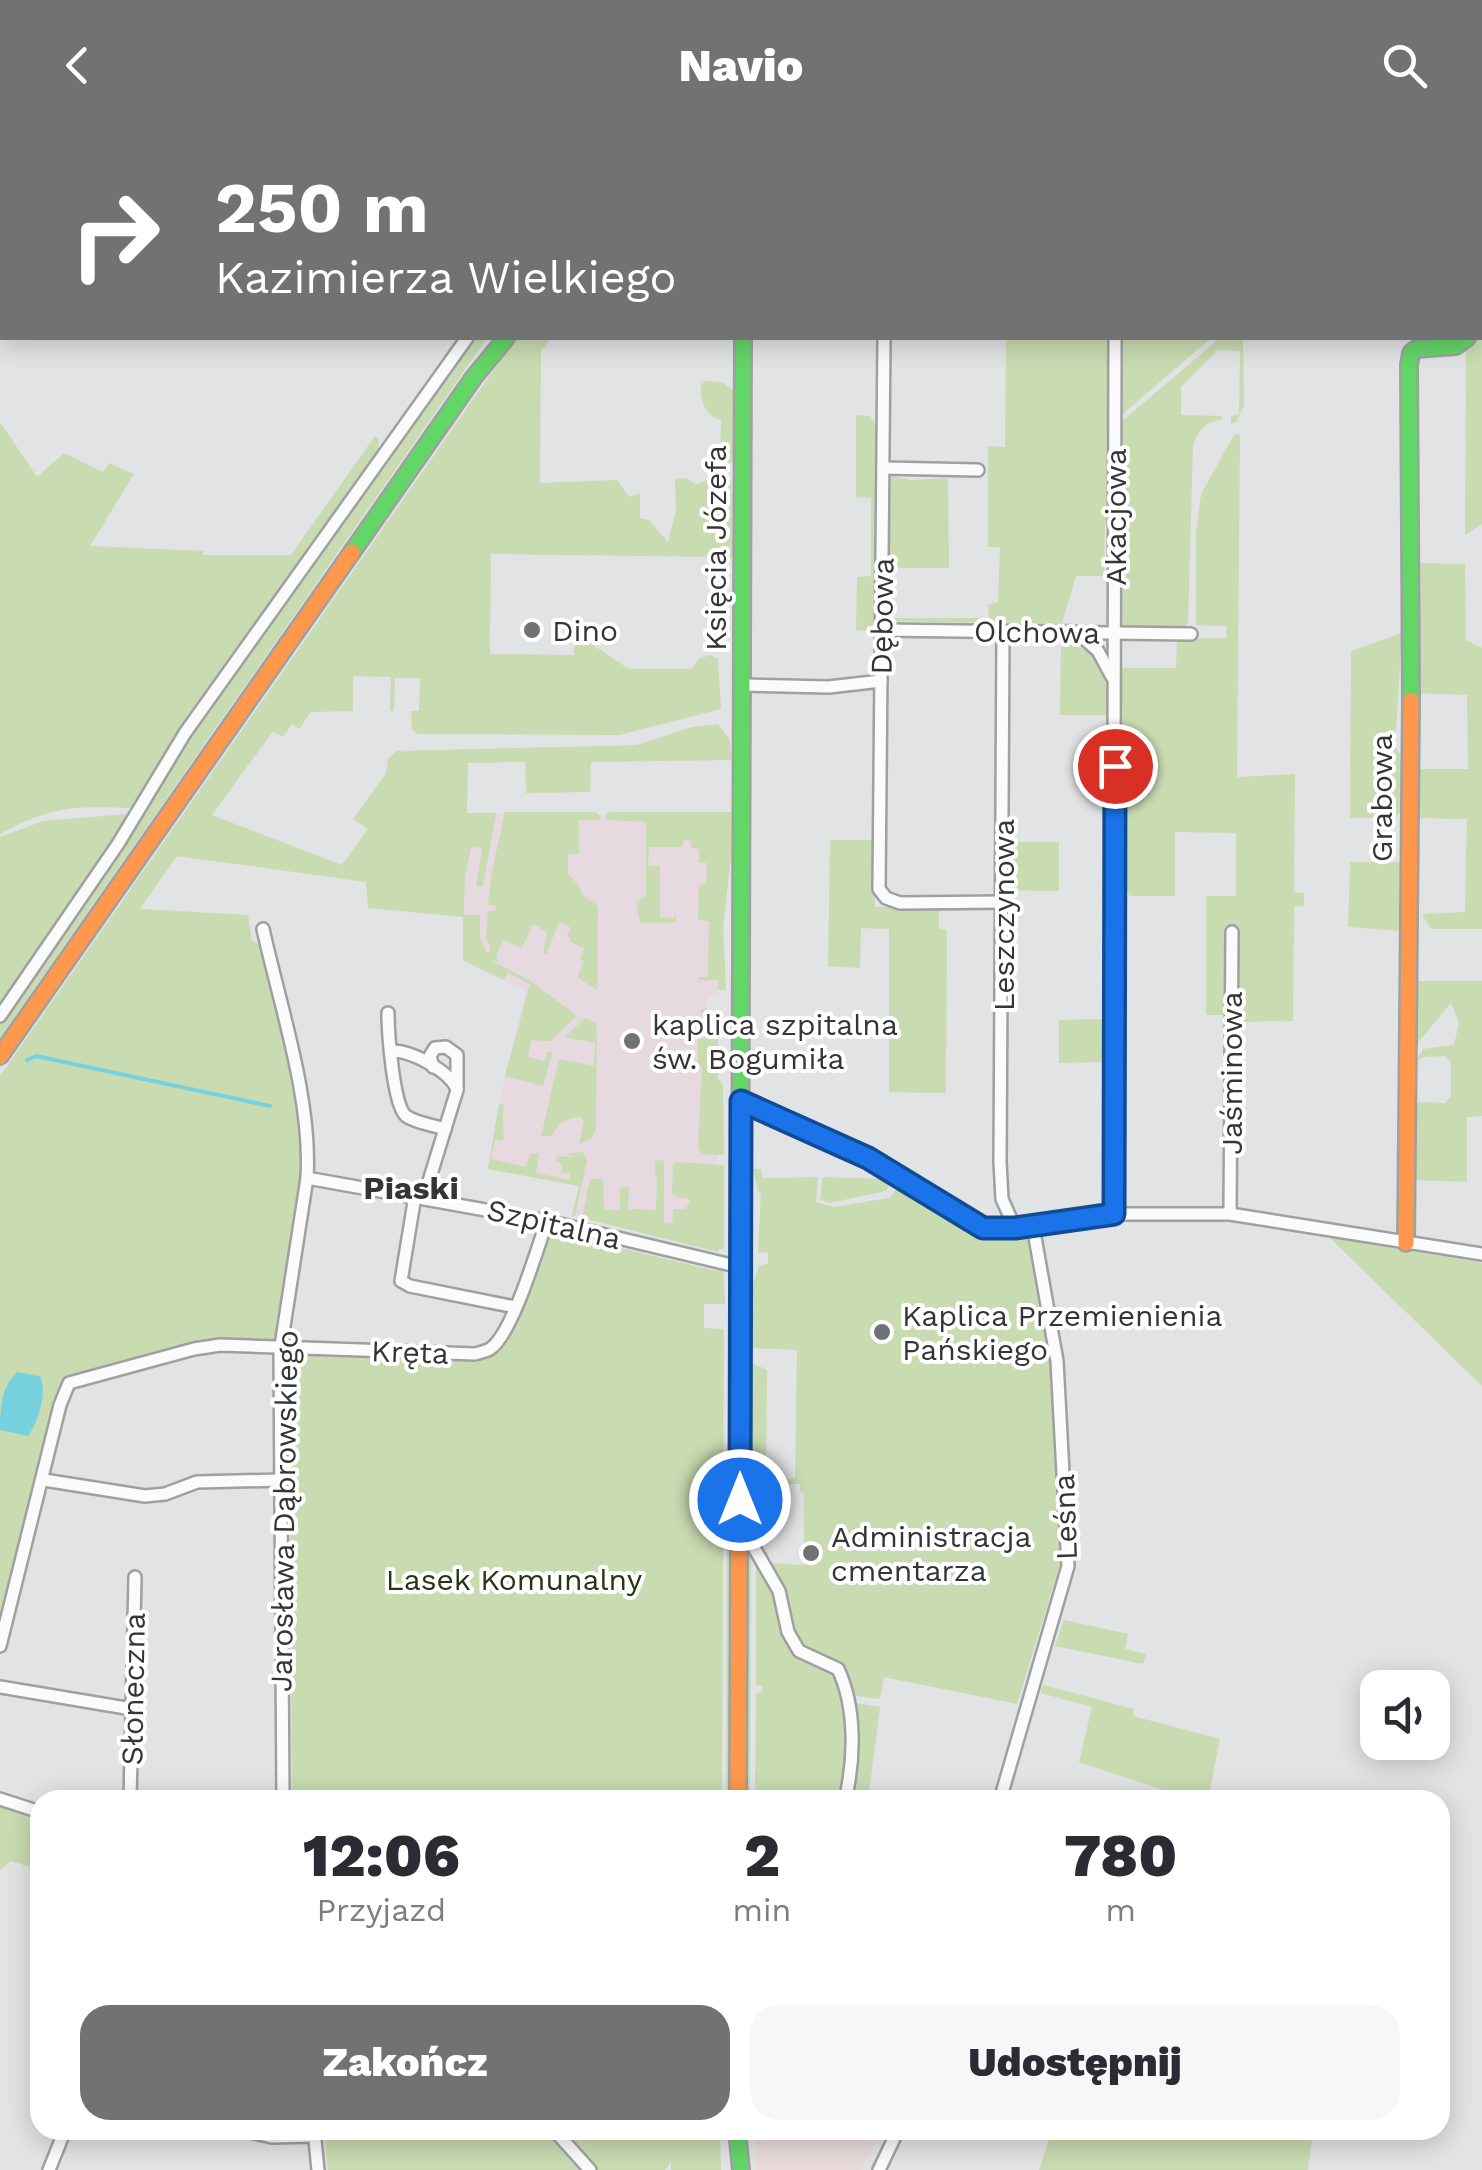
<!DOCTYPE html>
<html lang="pl">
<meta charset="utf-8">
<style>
body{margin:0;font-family:"Work Sans",sans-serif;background:#f7f7f7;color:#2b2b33;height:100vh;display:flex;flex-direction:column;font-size:38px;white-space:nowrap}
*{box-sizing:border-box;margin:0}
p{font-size:32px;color:#7c7c81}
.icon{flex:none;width:55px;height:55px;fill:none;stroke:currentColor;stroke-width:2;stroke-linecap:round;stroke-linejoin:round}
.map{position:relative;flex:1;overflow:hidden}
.details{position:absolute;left:30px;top:1660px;width:1420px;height:350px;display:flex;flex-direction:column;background:#fff;border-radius:30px;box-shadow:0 5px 25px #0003}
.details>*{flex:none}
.top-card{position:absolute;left:0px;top:0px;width:1482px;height:210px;box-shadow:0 5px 25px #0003;background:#727274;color:#fff;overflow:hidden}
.controls{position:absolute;left:1360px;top:1540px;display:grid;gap:20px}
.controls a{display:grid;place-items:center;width:90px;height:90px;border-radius:20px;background:#fff;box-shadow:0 5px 25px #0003;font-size:50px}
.pin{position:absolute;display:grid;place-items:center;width:85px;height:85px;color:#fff;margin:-42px;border:5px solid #fff;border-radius:50%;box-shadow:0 2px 10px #0007}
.me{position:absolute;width:110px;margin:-55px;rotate:0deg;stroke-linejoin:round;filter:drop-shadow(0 0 8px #0008)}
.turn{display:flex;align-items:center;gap:35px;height:210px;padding:0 50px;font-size:45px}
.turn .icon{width:130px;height:130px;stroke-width:2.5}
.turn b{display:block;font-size:70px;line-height:85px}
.eta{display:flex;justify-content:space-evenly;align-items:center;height:170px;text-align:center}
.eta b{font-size:60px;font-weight:800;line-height:70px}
.button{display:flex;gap:20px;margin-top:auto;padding:20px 50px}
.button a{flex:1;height:115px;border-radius:30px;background:#727274;color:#fff;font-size:40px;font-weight:800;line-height:115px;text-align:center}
.button a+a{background:#f7f7f7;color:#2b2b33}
header{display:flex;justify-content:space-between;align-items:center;height:130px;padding:0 50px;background:#727274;color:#fff;font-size:45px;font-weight:800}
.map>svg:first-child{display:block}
</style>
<header><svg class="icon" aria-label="back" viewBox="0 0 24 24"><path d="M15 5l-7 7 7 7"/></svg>Navio<svg class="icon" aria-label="search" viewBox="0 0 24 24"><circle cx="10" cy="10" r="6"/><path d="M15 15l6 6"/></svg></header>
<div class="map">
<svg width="1482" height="2040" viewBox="0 0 1482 2040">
<rect width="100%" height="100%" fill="#e2e3e5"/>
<path fill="#e8dadb" d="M756 2000H890L879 2005 860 2040H756Z"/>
<path fill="#e6d9e0" d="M719 682 718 865H707V891H718V1122L572 1085 579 1056 488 1038 502 959 526 861 463 831 467 683 602 685Z"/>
<g fill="#c8dbb1">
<path d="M1482 130V394L1465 405 1466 223 1471 208H1480Z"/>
<path d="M474 208H487L0 908V893L174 625Z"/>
<path d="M516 208H549L545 218 541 219 540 353 617 350 629 367 640 363V388L649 390 668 412 676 380 675 349 685 348 696 354 719 347 731 350 733 424 728 437 719 439V427L491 424 490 524 574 525 575 503 629 539H691L699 529 710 525 718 529 721 579 619 605 418 604 412 599 411 581H419L420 548H395L394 581H390L391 547 353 546V581L311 582 299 599 292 594 283 607 273 601 212 685 342 735 368 699 353 689 386 643 388 629 397 621 637 615 692 597 718 594 730 610 731 630 591 632 590 662 526 663 525 632 468 633 467 683H496L483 756 476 757 482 718 471 717 465 747 464 785H480V809L487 823 491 820 486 808 488 781H495L496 776 488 775 491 746 505 682H595L599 685 600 690H579V724H568V744L581 758V764L598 776 597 860 577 847 584 832 580 829 584 819 570 811 571 808 567 806 571 798 559 792 546 825 543 823 547 802 533 794 522 818 503 810 496 825 498 831H492L529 850 577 886 550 911 531 910 528 927 545 931 547 922 553 921 543 956 505 946 530 854 508 843 504 850 463 830V787L368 778 366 752 177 726 140 779 248 785 252 810 264 818 300 982 302 1039 277 1212 234 1210 73 1247 0 1502V946Z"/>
<path d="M1006 208H1111L1112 394 1105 396 1104 446H1076L1062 493 1077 494V501L991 493 893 491 886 484 887 351 892 346 911 350 948 348 949 438H891V488H989L988 475 998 472 1000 417H988V316L1005 317Z"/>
<path d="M1120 208H1211L1119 287Z"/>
<path d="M1220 208H1243L1244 276 1236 292 1231 294V286L1239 285 1240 221 1218 220 1181 257V285L1222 286V290C1205 291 1198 301 1193 316L1188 492 1182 500 1123 503 1120 293Z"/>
<path d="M705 251 722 252 733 260V330L729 335H718L720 333 721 290C706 287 699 269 701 255Z"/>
<path d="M856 285 870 286 877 296V502L856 500 857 447 871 446V368L856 367Z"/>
<path d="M0 292 37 347 64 323 103 342 109 333 134 344 90 416 203 421V425H291L375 306 379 309 378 323 130 678C71 676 53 676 0 704Z"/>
<path d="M1240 304 1237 647 1295 644 1294 762 1304 763V776L1294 777 1293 891 1235 892V885H1206V766H1236V703L1175 702V766H1130L1124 759 1125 600 1121 593 1118 538H1176L1177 509 1227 508 1226 496 1196 495V403L1201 364 1234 305Z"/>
<path d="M1416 433 1465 434 1466 510 1482 518V799H1431L1422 784 1465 782 1467 689 1416 688V652L1420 639H1468L1467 565 1415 563Z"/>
<path d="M1402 503 1395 615 1401 627 1403 679 1395 688H1350L1351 521Z"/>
<path d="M1061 512C1107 521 1109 544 1109 585H1060Z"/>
<path d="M614 682H731V727L723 797 726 860H718V850H698V847H708L709 791 698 790 699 755 706 754 707 733H699V719L691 718V711L684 710 682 717H649L648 736H660V787L673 788 676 785V793H640L636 772 646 766V692L606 690 607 683Z"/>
<path d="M128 684 113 713 0 880V707L43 691Z"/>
<path d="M830 710H874L875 777 968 776 994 780 939 781V799L947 800 946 963 889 962V799L861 798 860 838 828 836Z"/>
<path d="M1008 712H1059V761L1007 760Z"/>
<path d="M1350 732H1401L1403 801 1348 797Z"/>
<path d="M1415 851H1482V986L1467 987V1052L1413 1050V972L1445 973 1451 966V933L1446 926 1424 927 1416 932 1423 919 1454 915 1459 893 1451 873 1414 917Z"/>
<path d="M706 877 707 891H718V949L723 955 724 1025 703 1024 698 1019 702 936 698 935V908H706L705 883H698Z"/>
<path d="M585 888 595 892 597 898 596 998 592 1008 579 1014 584 991 580 987C564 988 560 993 551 1006H541L559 929 594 936 595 913 565 907Z"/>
<path d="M1107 889V932L1059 933V890Z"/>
<path d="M499 974 504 975C501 987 505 998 503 1010L495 1009 491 1029 526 1037 530 1024 539 1023 536 1043 569 1050 570 1044 561 1042 562 1033 556 1032 557 1026 576 1027 564 1024 583 1022 587 1030 575 1086 572 1085 579 1056 488 1039Z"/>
<path d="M659 1029 664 1032V1093H672L674 1079H685L690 1073 688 1068H678L672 1063 673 1036 676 1032 724 1035V1119H719L718 1122 582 1088 590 1049H603L604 1080H620V1058L629 1057 628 1079 656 1080 657 1048 655 1046V1032Z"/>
<path d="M753 1039H761L762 1048 818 1047 816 1072 834 1077 889 1068 901 1053 986 1104 1015 1103 1027 1109 1050 1235 1060 1434 1017 1574 884 1547 880 1569 856 1566V1573L880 1577 868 1670H755L756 1563 762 1562V1556L756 1555V1423L768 1422V1433L804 1435V1364L800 1361V1354H787L786 1349 795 1348 797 1220 752 1218V1156L759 1136 768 1134V1122L758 1123 761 1063 758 1062Z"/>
<path d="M890 1046 893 1051 886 1061 829 1073 820 1069 823 1047 888 1049Z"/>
<path d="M555 1099 604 1110 608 1115 712 1140 723 1139 725 1174H704V1198L724 1199 722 1670H292L289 1223 477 1229 492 1222 548 1104Z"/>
<path d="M1329 1107 1482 1133V1256Z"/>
<path d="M754 1234 767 1240 766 1331 755 1340 751 1339V1235Z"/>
<path d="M732 1389 731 1670H726L727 1394Z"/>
<path d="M751 1422 750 1670H745L746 1424Z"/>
<path d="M1064 1490 1128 1504 1125 1519 1146 1524 1143 1534 1055 1516Z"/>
<path d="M1043 1555 1134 1579 1133 1586 1220 1609 1208 1670H1193L1079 1632 1092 1577 1041 1563Z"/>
<path d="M0 1674 40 1690V1740L11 1731 0 1740Z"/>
<path d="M324 2000H543L579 2040H328Z"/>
<path d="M561 2000H720L721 2040H671V2031L665 2040H597Z"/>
<path d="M1052 2000H1313L1308 2040H1039Z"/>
</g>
<path fill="#76d2df" d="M17 1242 40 1246C48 1260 38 1293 28 1306L0 1300C0 1279 1 1257 17 1242Z"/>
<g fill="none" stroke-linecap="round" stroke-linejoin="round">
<path stroke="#76d2df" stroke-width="4" d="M27 930 36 926 270 976"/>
<g stroke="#9fa0a1" stroke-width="16">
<g id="street">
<path d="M748 0V2"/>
<path d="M884 0V2"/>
<path d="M136 2 138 0"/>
<path d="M548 2 549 0"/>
<path d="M1112 2V0"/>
<path d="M1480 116 1482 108"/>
<path d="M0 125 2 122"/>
<path d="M884 208 879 759 886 768 900 773 1003 772"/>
<path d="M883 338 978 340"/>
<path d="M882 500 1191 504"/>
<path d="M1003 501 1000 1032 1002 1069 1015 1098"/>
<path d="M1078 503 1098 521 1112 547"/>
<path d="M743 555 829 557 881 551"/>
<path d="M263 799C280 876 312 970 307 1048L280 1222 283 1670"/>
<path d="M388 883C388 901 393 975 406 986 416 993 433 995 445 999"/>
<path d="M0 886 118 714 185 603 467 208"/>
<path d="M391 921C411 920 449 941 457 959"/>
<path d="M741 971 868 1027 983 1098H1015L1113 1084H1230L1482 1124"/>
<path d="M307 1048 547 1091 740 1137"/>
<path d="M415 1066 401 1151 410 1156 515 1177"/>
<path d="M424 1067 457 960V925L446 917 435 918 430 926 433 937"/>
<path d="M1113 1084 1115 208"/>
<path d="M1230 1084 1232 802"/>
<path d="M44 1350 145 1366 165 1364 197 1352 282 1350"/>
<path d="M753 1416 779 1461 788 1502 799 1521 838 1539C856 1577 855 1629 845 1670"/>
<path d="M0 1516 60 1275 69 1253 194 1219 220 1215 475 1224C478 1223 487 1221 490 1219 513 1203 537 1119 547 1091"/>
<path d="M0 1557 132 1579"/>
<path d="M0 1669 40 1682"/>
<path d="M130 1670 135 1447"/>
<path d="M1000 1670 1068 1436 1057 1231 1033 1096"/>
<path d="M241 2000 272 2007 315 2006"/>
<path d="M314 2000 318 2040"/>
<path d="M554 2000 590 2040"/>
<path d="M49 2040 65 2000"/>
<path d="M879 2040 898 2000"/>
</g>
</g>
<g stroke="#9fa0a1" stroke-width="20">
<g id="fast">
<path d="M718 0 720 2"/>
<path d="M613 2 614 0"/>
<path d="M352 422 474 247 506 208"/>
<path d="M1411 570 1409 235 1411 223 1416 219 1456 216 1467 208"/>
<path d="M740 1136 743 208"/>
<path d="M737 2000 741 2040"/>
</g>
</g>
<g stroke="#9fa0a1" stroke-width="20">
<g id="slow">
<path d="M0 926 352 422"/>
<path d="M1406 1113 1411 570"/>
<path d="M738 1670 739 1413 743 1392 739 1368 740 1136"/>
</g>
</g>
<g stroke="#9fa0a1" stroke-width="20">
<path id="jam" d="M734 0 735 2"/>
</g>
<use href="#street" stroke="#fbfbfb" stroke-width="11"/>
<use href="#fast" stroke="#63d668" stroke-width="15"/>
<use href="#slow" stroke="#ff974d" stroke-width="15"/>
<use href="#jam" stroke="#b3261e" stroke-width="15"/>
</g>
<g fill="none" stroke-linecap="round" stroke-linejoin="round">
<g stroke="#114b97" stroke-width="25">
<path id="route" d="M740 1370 741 971 868 1028 983 1098H1015L1114 1084 1115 636"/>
</g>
<use href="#route" stroke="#1a73e8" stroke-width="18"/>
</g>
<g fill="#727274" stroke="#fff" stroke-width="4">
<circle cx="532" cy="500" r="10"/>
<circle cx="632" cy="911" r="10"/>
<circle cx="882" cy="1202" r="10"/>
<circle cx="811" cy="1423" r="10"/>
</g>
<g text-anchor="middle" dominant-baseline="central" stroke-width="8" stroke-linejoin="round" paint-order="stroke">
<g font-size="30" fill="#353537" stroke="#fff">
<text transform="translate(1115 387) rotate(-90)">Akacjowa</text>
<text transform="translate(715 418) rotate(-90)">Księcia Józefa</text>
<text transform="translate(882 486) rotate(-89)">Dębowa</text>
<text transform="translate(1037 502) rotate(1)">Olchowa</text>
<text transform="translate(1381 668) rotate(-90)">Grabowa</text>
<text transform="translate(1003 785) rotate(-90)">Leszczynowa</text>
<text transform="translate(1231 943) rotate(-90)">Jaśminowa</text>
<text transform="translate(554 1094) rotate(13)">Szpitalna</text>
<text transform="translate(410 1222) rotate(2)">Kręta</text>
<text transform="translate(284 1381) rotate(-89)">Jarosława Dąbrowskiego</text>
<text transform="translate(1065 1387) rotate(-92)">Leśna</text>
<text transform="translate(133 1559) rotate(-89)">Słoneczna</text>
</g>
<g font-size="30" fill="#353537" stroke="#fff" text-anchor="start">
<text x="552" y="500">Dino</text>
<text x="652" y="894">kaplica szpitalna<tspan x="652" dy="34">św. Bogumiła</tspan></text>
<text x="902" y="1185">Kaplica Przemienienia<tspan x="902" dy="34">Pańskiego</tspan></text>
<text x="831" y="1406">Administracja<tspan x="831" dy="34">cmentarza</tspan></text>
</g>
<g font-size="30" fill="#273513" stroke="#fff">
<text x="514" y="1449">Lasek Komunalny</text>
</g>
<g font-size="32" font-weight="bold" fill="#353537" stroke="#fff">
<text x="411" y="1058">Piaski</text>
</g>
</g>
</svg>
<div class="controls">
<a><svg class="icon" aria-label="sound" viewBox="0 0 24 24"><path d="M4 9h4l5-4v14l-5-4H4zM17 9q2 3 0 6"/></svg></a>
</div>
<div class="pin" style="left:1115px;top:636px;background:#d93025"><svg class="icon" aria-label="arrive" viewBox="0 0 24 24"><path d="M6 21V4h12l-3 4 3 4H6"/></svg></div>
<svg class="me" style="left:740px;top:1370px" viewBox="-20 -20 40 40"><circle r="17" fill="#1a73e8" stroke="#fff" stroke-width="3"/><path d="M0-11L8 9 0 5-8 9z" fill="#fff"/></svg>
<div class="top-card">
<div class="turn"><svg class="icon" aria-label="right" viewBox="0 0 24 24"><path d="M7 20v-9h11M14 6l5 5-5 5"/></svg><div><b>250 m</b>Kazimierza Wielkiego</div></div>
</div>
<section class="details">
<div class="eta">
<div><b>12:06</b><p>Przyjazd</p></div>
<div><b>2</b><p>min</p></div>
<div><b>780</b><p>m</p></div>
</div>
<div class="button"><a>Zakończ</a><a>Udostępnij</a></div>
</section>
</div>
